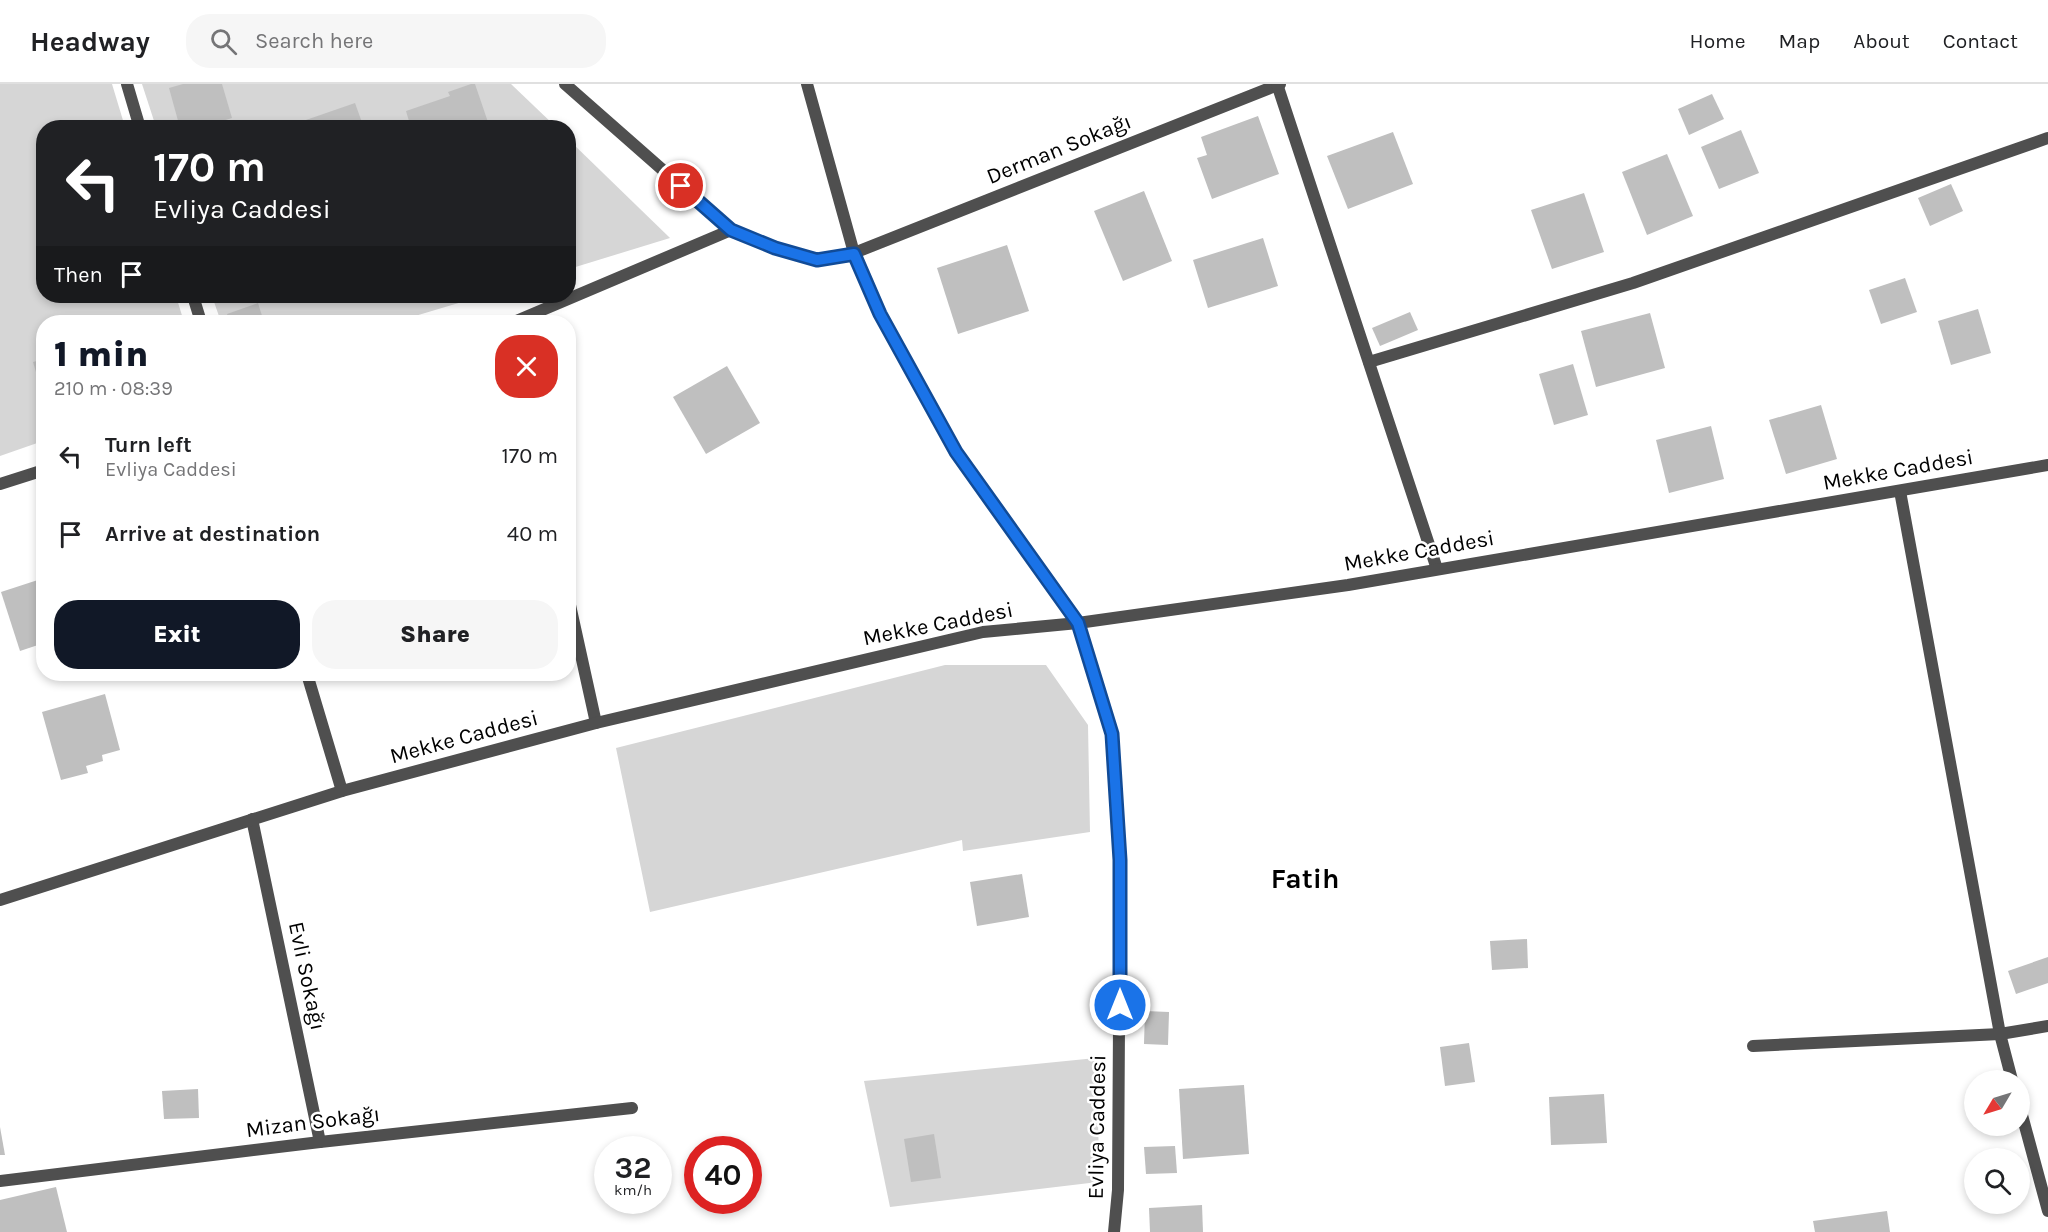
<!DOCTYPE html>
<meta charset="utf-8">
<style>
body{margin:0;font-family:Karla,sans-serif;background:#f6f6f6;color:#202124;height:100vh;display:flex;flex-direction:column;font-size:22px;white-space:nowrap}
*{box-sizing:border-box;margin:0}
p{font-size:20px;color:#757577}
.icon{flex:none;width:33px;height:33px;fill:none;stroke:currentColor;stroke-width:2;stroke-linecap:round;stroke-linejoin:round}
.map{position:relative;flex:1;overflow:hidden}
.side{position:absolute;left:36px;top:231px;width:540px;height:366px;display:flex;flex-direction:column;background:#fff;border-radius:24px;box-shadow:0 3px 9px #0003}
.side>*{flex:none}
.top-card{position:absolute;left:36px;top:36px;width:540px;height:183px;border-radius:24px;box-shadow:0 3px 9px #0003;background:#202124;color:#fff;overflow:hidden}
.needle{width:39px;rotate:232deg}
.tools{position:absolute;left:1964px;top:986px;display:grid;gap:12px}
.tools a{display:grid;place-items:center;width:66px;height:66px;border-radius:50%;background:#fff;box-shadow:0 3px 9px #0003;font-size:30px}
.speed{position:absolute;left:594px;top:1052px;display:flex;gap:12px;font-size:30px;font-weight:700;text-align:center}
.speed>*{display:grid;place-content:center;width:78px;height:78px;border-radius:50%;background:#fff;box-shadow:0 3px 9px #0003;line-height:1}
.speed small{font-size:15px;font-weight:400}
.speed .limit{border:9px solid #d22;background:#fff;color:#111}
.pin{position:absolute;display:grid;place-items:center;width:51px;height:51px;color:#fff;margin:-26px;border:3px solid #fff;border-radius:50%;box-shadow:0 2px 6px #0007}
.me{position:absolute;width:66px;margin:-33px;rotate:0deg;stroke-linejoin:round;filter:drop-shadow(0 0 4px #0008)}
.turn{display:flex;align-items:center;gap:21px;height:126px;padding:0 18px;font-size:27px}
.turn .icon{width:78px;height:78px;stroke-width:2.5}
.turn b{display:block;font-size:42px;line-height:51px}
.then{display:flex;align-items:center;height:57px;padding:0 18px;background:#0003;gap:12px;font-size:22px}
.round{display:grid;place-items:center;flex:none;width:63px;height:63px;border-radius:24px;background:#f6f6f6}
.summary{display:flex;align-items:center;justify-content:space-between;height:102px;padding:0 18px}
h1{font-size:36px;font-weight:800;line-height:45px;color:#111827}
.button{display:flex;gap:12px;margin-top:auto;padding:12px 18px}
.button a{flex:1;height:69px;border-radius:24px;background:#111827;color:#fff;font-size:24px;font-weight:800;line-height:69px;text-align:center}
.button a+a{background:#f6f6f6;color:#202124}
ul{padding:0;list-style:none}
li{display:flex;align-items:center;gap:18px;height:78px;padding:0 18px}
li div{flex:1}
li b{display:block;font-size:22px}
li em{font-style:normal}
header{display:flex;align-items:center;gap:36px;box-sizing:border-box;height:84px;padding:0 30px;background:#fff;border-bottom:2px solid #e0e0e0}
header strong{font-size:28px}
nav{display:flex;gap:33px;margin-inline-start:auto;font-size:21px}
.search{width:420px;height:54px;background:#f6f6f6;display:flex;align-items:center;gap:15px;box-sizing:border-box;padding:0 21px;border-radius:24px;color:#757577;font-size:22px}
.map>svg:first-child{display:block}
</style>
<header>
<strong>Headway</strong>
<div class="search"><svg class="icon" aria-label="search" viewBox="0 0 24 24"><circle cx="10" cy="10" r="6"/><path d="M15 15l6 6"/></svg>Search here</div>
<nav><a>Home</a><a>Map</a><a>About</a><a>Contact</a></nav>
</header>
<div class="map">
<svg width="2048" height="1148" viewBox="0 0 2048 1148">
<rect width="100%" height="100%" fill="#fff"/>
<g fill="#d6d6d6">
<path d="M0 0H112L125 43 44 44V212H176L184 238H44L43 357 0 372Z"/>
<path d="M142 0H511L556 43H156Z"/>
<path d="M568 56H569L670 154 569 185Z"/>
<path d="M212 212H482L395 238H221Z"/>
<path d="M945 581H1046L1088 641 1090 748 963 767 962 756 650 828 616 664Z"/>
<path d="M1096 974 1099 1073 1098 1098 890 1123 864 997Z"/>
</g>
<g fill="#bfbfbf">
<path d="M183 0H222L232 34 200 44H180L169 4Z"/>
<path d="M471 0H475L490 44H411L406 27 450 12 448 8Z"/>
<path d="M1712 10 1724 35 1689 51 1678 25Z"/>
<path d="M355 19 364 44H305L303 37Z"/>
<path d="M1258 32 1279 90 1212 115 1197 74 1207 71 1201 53Z"/>
<path d="M1741 46 1759 89 1719 105 1701 63Z"/>
<path d="M1393 48 1413 100 1348 125 1327 72Z"/>
<path d="M1667 70 1693 132 1647 151 1622 88Z"/>
<path d="M1951 100 1963 127 1930 142 1918 114Z"/>
<path d="M1144 107 1172 177 1123 197 1094 127Z"/>
<path d="M1584 109 1604 168 1552 185 1531 126Z"/>
<path d="M1263 154 1278 202 1208 224 1193 176Z"/>
<path d="M1007 161 1029 227 958 250 937 184Z"/>
<path d="M1905 194 1917 228 1881 240 1869 206Z"/>
<path d="M258 219 264 238H230L227 230Z"/>
<path d="M1978 225 1991 269 1951 281 1938 237Z"/>
<path d="M1410 228 1418 246 1380 262 1372 244Z"/>
<path d="M1650 229 1665 284 1596 303 1581 247Z"/>
<path d="M44 275V312H43L33 278Z"/>
<path d="M1573 280 1588 331 1554 341 1539 290Z"/>
<path d="M727 282 760 339 706 370 673 313Z"/>
<path d="M1821 321 1837 375 1786 390 1769 336Z"/>
<path d="M1711 342 1724 395 1669 409 1656 356Z"/>
<path d="M44 494V559L20 567 1 508Z"/>
<path d="M105 610 120 666 102 671 103 677 86 682 88 689 61 696 42 628Z"/>
<path d="M1022 790 1029 833 977 842 970 798Z"/>
<path d="M1527 855 1528 884 1492 886 1490 857Z"/>
<path d="M2048 873V899L2016 910 2008 887Z"/>
<path d="M1145 927 1169 928 1168 961 1144 960Z"/>
<path d="M1469 959 1475 998 1445 1002 1440 963Z"/>
<path d="M1244 1001 1249 1070 1183 1075 1179 1005Z"/>
<path d="M198 1005 199 1034 164 1035 162 1007Z"/>
<path d="M1604 1010 1607 1059 1551 1061 1549 1013Z"/>
<path d="M0 1043 5 1071H0Z"/>
<path d="M934 1050 941 1094 911 1098 904 1055Z"/>
<path d="M1175 1062 1177 1089 1146 1090 1144 1063Z"/>
<path d="M56 1103 67 1148H0V1116Z"/>
<path d="M1202 1121 1203 1148H1150L1149 1124Z"/>
<path d="M1887 1127 1890 1148H1815L1813 1137Z"/>
</g>
<g fill="none" stroke-linecap="round" stroke-linejoin="round">
<g stroke="#4f4f4f" stroke-width="12">
<path d="M2000 950 2012 996"/>
<path d="M2019 1020 2048 1127"/>
</g>
<g stroke="#4f4f4f" stroke-width="12">
<path d="M127 0 140 44"/>
<path d="M807 0 854 169 1280 0"/>
<path d="M1277 0 1437 485"/>
<path d="M193 212 201 238"/>
<path d="M514 238 731 146"/>
<path d="M1369 278 1633 199 2048 54"/>
<path d="M0 400 44 386"/>
<path d="M1900 407 2000 950"/>
<path d="M568 512 596 639"/>
<path d="M307 590 342 707"/>
<path d="M252 735 320 1058"/>
<path d="M1753 962 2000 950 2048 942"/>
<path d="M0 1097 320 1058 632 1024"/>
</g>
<g stroke="#4f4f4f" stroke-width="12">
<path d="M565 0 731 146 775 164 817 176 854 169 880 230 956 367 1078 539 1112 650 1120 775 1118 1106 1114 1148"/>
<path d="M0 816 342 707 596 639 983 548 1078 539 1348 501 2048 381"/>
</g>
</g>
<g fill="none" stroke-linecap="round" stroke-linejoin="round">
<g stroke="#114b97" stroke-width="15">
<path id="route" d="M681 102 731 146 775 164 817 176 854 170 880 230 956 368 1078 539 1112 650 1120 776V921"/>
</g>
<use href="#route" stroke="#1a73e8" stroke-width="10"/>
</g>
<g text-anchor="middle" dominant-baseline="central" stroke-width="5" stroke-linejoin="round" paint-order="stroke">
<g font-size="22" fill="#000" stroke="#fff">
<text transform="translate(1059 65) rotate(-22)">Derman Sokağı</text>
<text transform="translate(1898 386) rotate(-10)">Mekke Caddesi</text>
<text transform="translate(1419 467) rotate(-10)">Mekke Caddesi</text>
<text transform="translate(938 540) rotate(-11)">Mekke Caddesi</text>
<text transform="translate(464 653) rotate(-15)">Mekke Caddesi</text>
<text transform="translate(307 892) rotate(78)">Evli Sokağı</text>
<text transform="translate(313 1038) rotate(-7)">Mizan Sokağı</text>
<text transform="translate(1097 1043) rotate(-89)">Evliya Caddesi</text>
</g>
<g font-size="28" font-weight="bold" fill="#000" stroke="#fff">
<text x="1305" y="794">Fatih</text>
</g>
</g>
</svg>
<div class="tools">
<a><svg class="needle" viewBox="-14 -14 28 28"><path d="M0-13l5 13h-10z" fill="#e53935"/><path d="M0 13l5-13h-10z" fill="#757577"/></svg></a>
<a><svg class="icon" aria-label="search" viewBox="0 0 24 24"><circle cx="10" cy="10" r="6"/><path d="M15 15l6 6"/></svg></a>
</div>
<div class="speed"><div>32<small>km/h</small></div><div class="limit">40</div></div>
<div class="pin" style="left:681px;top:102px;background:#d93025"><svg class="icon" aria-label="arrive" viewBox="0 0 24 24"><path d="M6 21V4h12l-3 4 3 4H6"/></svg></div>
<svg class="me" style="left:1120px;top:921px" viewBox="-20 -20 40 40"><circle r="17" fill="#1a73e8" stroke="#fff" stroke-width="3"/><path d="M0-11L8 9 0 5-8 9z" fill="#fff"/></svg>
<div class="top-card">
<div class="turn"><svg class="icon" aria-label="left" viewBox="0 0 24 24"><path d="M17 20v-9H6M10 6l-5 5 5 5"/></svg><div><b>170 m</b>Evliya Caddesi</div></div>
<div class="then">Then<svg class="icon" aria-label="arrive" viewBox="0 0 24 24"><path d="M6 21V4h12l-3 4 3 4H6"/></svg></div>
</div>
<section class="side">
<div class="summary"><div><h1>1 min</h1><p>210 m · 08:39</p></div><a class="round" style="background:#d93025;color:#fff"><svg class="icon" aria-label="close" viewBox="0 0 24 24"><path d="M6 6l12 12M18 6L6 18"/></svg></a></div>
<ul>
<li><svg class="icon" aria-label="left" viewBox="0 0 24 24"><path d="M17 20v-9H6M10 6l-5 5 5 5"/></svg><div><b>Turn left</b><p>Evliya Caddesi</p></div><em>170 m</em></li>
<li><svg class="icon" aria-label="arrive" viewBox="0 0 24 24"><path d="M6 21V4h12l-3 4 3 4H6"/></svg><div><b>Arrive at destination</b></div><em>40 m</em></li>
</ul>
<div class="button"><a>Exit</a><a>Share</a></div>
</section>
</div>
